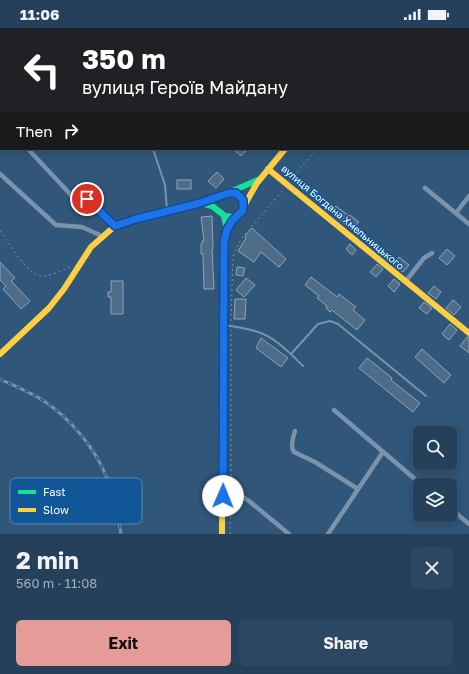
<!DOCTYPE html>
<meta charset="utf-8">
<style>
body{margin:0;font-family:"Golos Text",sans-serif;background:#2c4761;color:#f1f3f6;height:100vh;display:flex;flex-direction:column;font-size:15px;white-space:nowrap}
*{box-sizing:border-box;margin:0}
p{font-size:13px;color:#a3afbb}
.icon{flex:none;width:22px;height:22px;fill:none;stroke:currentColor;stroke-width:2;stroke-linecap:round;stroke-linejoin:round}
.map{position:relative;height:506px;overflow:hidden}
.details{display:flex;flex-direction:column;background:#24405b;flex:1}
.details>*{flex:none}
.hud{position:absolute;left:0px;top:0px;width:469px;height:122px;box-shadow:0 2px 10px #0003,0 0 0 1px #415971;background:#202124;color:#fff;overflow:hidden}
.fabs{position:absolute;left:413px;top:398px;display:grid;gap:8px}
.fabs a{display:grid;place-items:center;width:44px;height:44px;border-radius:6px;background:#24405b;box-shadow:0 2px 10px #0003,0 0 0 1px #415971;font-size:20px}
.pin{position:absolute;display:grid;place-items:center;width:34px;height:34px;color:#fff;margin:-17px;border:2px solid #fff;border-radius:50%;box-shadow:0 1px 4px #0007}
.me{position:absolute;width:44px;margin:-22px;rotate:1deg;stroke-linejoin:round;filter:drop-shadow(0 0 3px #0008)}
.turn{display:flex;align-items:center;gap:14px;height:84px;padding:0 16px;font-size:18px}
.turn .icon{width:52px;height:52px;stroke-width:2.5}
.turn b{display:block;font-size:28px;line-height:34px}
.then{display:flex;align-items:center;height:38px;padding:0 16px;background:#0003;gap:8px;font-size:15px}
.round{display:grid;place-items:center;flex:none;width:42px;height:42px;border-radius:6px;background:#2c4761}
.summary{display:flex;align-items:center;justify-content:space-between;height:68px;padding:0 16px}
h1{font-size:24px;font-weight:700;line-height:30px}
.action{display:flex;gap:8px;margin-top:auto;padding:8px 16px}
.action a{flex:1;height:46px;border-radius:6px;background:#e69b98;color:#111;font-size:16px;font-weight:700;line-height:46px;text-align:center}
.action a+a{background:#2c4761;color:#f1f3f6}
.status{display:flex;justify-content:space-between;align-items:center;height:28px;padding:0 20px;background:#24405b;direction:ltr}
.status svg{height:11px;fill:currentColor}
.map>svg:first-child{display:block}
</style>
<div class="status"><b>11:06</b><svg viewBox="0 0 49 12"><path d="M0 12V9h3v3zM5 12V6h3v6zM10 12V3h3v9zM15 12V0h3v12zM26 1h20v11H26zM47 4h2v5h-2z"/></svg></div>
<div class="map">
<svg width="469" height="506" viewBox="0 0 469 506">
<rect width="100%" height="100%" fill="#305679"/>
<g fill="#4e6c88" stroke="#8ea5b9">
<path d="M233 121H248L241 128Z"/>
<path d="M217 144 224 151 216 160 208 153Z"/>
<rect x="177" y="152" width="14" height="9"/>
<path d="M336 178 349 188 350 187 359 194 352 202 331 185Z"/>
<path d="M212 188 213 221H212L214 261H204L203 226H201V216H202V213H204L201 189Z"/>
<path d="M252 200 286 231 279 239 261 224 254 234 238 223 246 210 245 208Z"/>
<path d="M350 216 356 222 352 227 346 221Z"/>
<path d="M447 221 455 228 447 237 439 230Z"/>
<path d="M399 229 409 237 403 244 393 236Z"/>
<path d="M0 234 15 250 11 253 30 273 21 281 3 261 6 258 0 252Z"/>
<path d="M377 236 383 241 376 249 370 244Z"/>
<path d="M237 239 245 240 243 248 236 247Z"/>
<path d="M311 249 337 269 339 266 356 279 353 282 365 292 357 302 332 282 330 284 326 280 327 278 317 270 319 268 305 257Z"/>
<path d="M246 250 255 257 244 269 236 262Z"/>
<path d="M394 251 400 256 394 264 388 258Z"/>
<path d="M111 253H123V286H111V269H108V264H111Z"/>
<path d="M434 258 441 264 436 271 428 265Z"/>
<path d="M235 271H246L245 291H234Z"/>
<path d="M453 272 461 279 454 287 446 280Z"/>
<path d="M424 274 432 280 427 286 419 280Z"/>
<path d="M450 296 457 302 449 312 442 306Z"/>
<path d="M467 309H469V325L460 318Z"/>
<path d="M261 310 288 330 281 339 256 320Z"/>
<path d="M422 321 451 347 444 355 415 329Z"/>
<path d="M367 330 392 350 391 352 420 375 413 384 359 340Z"/>
</g>
<g fill="none" stroke-linecap="round" stroke-linejoin="round">
<g stroke="#7a93ab" stroke-width="1" stroke-dasharray="2 3" stroke-linecap="butt">
<path d="M412 1 413 0"/>
<path d="M291 152 316 121"/>
<path d="M0 203C10 215 26 247 42 248 52 248 63 242 72 238"/>
<path d="M231 293 233 228 241 211 283 162"/>
<path d="M231 453V302"/>
<path d="M230 506 231 466"/>
</g>
<g stroke="#7a93ab" stroke-width="2">
<path d="M60 0 61 1"/>
<path d="M363 1V0"/>
<path d="M153 121 165 157 167 182"/>
<path d="M225 297C235 299 245 300 255 303 274 308 289 324 303 338"/>
<path d="M291 326 318 296 330 293 338 296 426 368"/>
</g>
<g stroke="#7a93ab" stroke-width="4.5">
<path d="M357 0 359 1"/>
<path d="M33 1 34 0"/>
<path d="M0 47 1 46"/>
<path d="M468 85 469 86"/>
<path d="M0 91 1 92"/>
<path d="M28 121 71 167 87 171 115 198"/>
<path d="M0 146 56 197 82 199 102 208"/>
<path d="M425 160 469 196"/>
<path d="M456 185 469 168"/>
<path d="M405 254 424 230 432 225"/>
<path d="M334 382 422 457"/>
<path d="M295 403C293 409 290 419 294 424L315 434 358 461"/>
<path d="M224 456 249 473 289 506"/>
<path d="M450 480 469 496"/>
<path d="M328 506 383 424"/>
</g>
<g stroke="#16e098" stroke-width="6">
<path d="M387 0V1"/>
<path d="M230 164 258 152"/>
<path d="M198 176C214 171 230 159 243 172V182L239 187 234 189 225 188 212 178 200 175"/>
<path d="M223 301 224 214 227 202 224 188"/>
</g>
<g stroke="#ffcf43" stroke-width="6">
<path d="M268 141 469 305"/>
<path d="M244 178 257 155 285 121"/>
<path d="M0 326 49 280 64 261 91 219 115 198 136 191 198 176"/>
<path d="M222 506 223 301"/>
</g>
<g stroke="#7b92aa" stroke-width="3">
<path id="rail" d="M0 351C15 358 30 364 44 373 71 391 95 420 107 450 115 468 118 487 121 506"/>
</g>
<use href="#rail" stroke="#115798" stroke-width="1.5" stroke-dasharray="4.5" stroke-linecap="butt"/>
</g>
<g fill="none" stroke-linecap="round" stroke-linejoin="round">
<g stroke="#114b97" stroke-width="10">
<path id="route" d="M87 171 115 198 136 191 200 175 229 165H236L243 172V182L232 193 227 202 224 214 223 468"/>
</g>
<use href="#route" stroke="#1a73e8" stroke-width="7"/>
</g>
<g text-anchor="middle" dominant-baseline="central" stroke-width="3" stroke-linejoin="round" paint-order="stroke">
<g font-size="10" fill="#fff" stroke="#115798">
<text transform="translate(343 189) rotate(40)">вулиця Богдана Хмельницького</text>
</g>
</g>
<rect x="10" y="450" width="132" height="46" rx="6" fill="#115798" stroke="#5889b7" stroke-width="1"/>
<rect x="18" y="462" width="18" height="4" fill="#16e098"/>
<rect x="18" y="480" width="18" height="4" fill="#ffcf43"/>
<g font-size="11" fill="#fff">
<text x="43" y="468">Fast</text>
<text x="43" y="486">Slow</text>
</g>
</svg>
<div class="fabs">
<a><svg class="icon" aria-label="search" viewBox="0 0 24 24"><circle cx="10" cy="10" r="6"/><path d="M15 15l6 6"/></svg></a>
<a><svg class="icon" aria-label="layers" viewBox="0 0 24 24"><path d="M12 4l9 5-9 5-9-5zM3 14l9 5 9-5"/></svg></a>
</div>
<div class="pin" style="left:87px;top:171px;background:#d93025"><svg class="icon" aria-label="arrive" viewBox="0 0 24 24"><path d="M6 21V4h12l-3 4 3 4H6"/></svg></div>
<svg class="me" style="left:223px;top:468px" viewBox="-20 -20 40 40"><circle r="19" fill="#fff"/><path d="M0-13L10 11 0 6-10 11z" fill="#1a73e8"/></svg>
<div class="hud">
<div class="turn"><svg class="icon" aria-label="left" viewBox="0 0 24 24"><path d="M17 20v-9H6M10 6l-5 5 5 5"/></svg><div><b>350 m</b>вулиця Героїв Майдану</div></div>
<div class="then">Then<svg class="icon" aria-label="right" viewBox="0 0 24 24"><path d="M7 20v-9h11M14 6l5 5-5 5"/></svg></div>
</div>
</div>
<section class="details">
<div class="summary"><div><h1>2 min</h1><p>560 m · 11:08</p></div><a class="round"><svg class="icon" aria-label="close" viewBox="0 0 24 24"><path d="M6 6l12 12M18 6L6 18"/></svg></a></div>
<div class="action"><a>Exit</a><a>Share</a></div>
</section>
